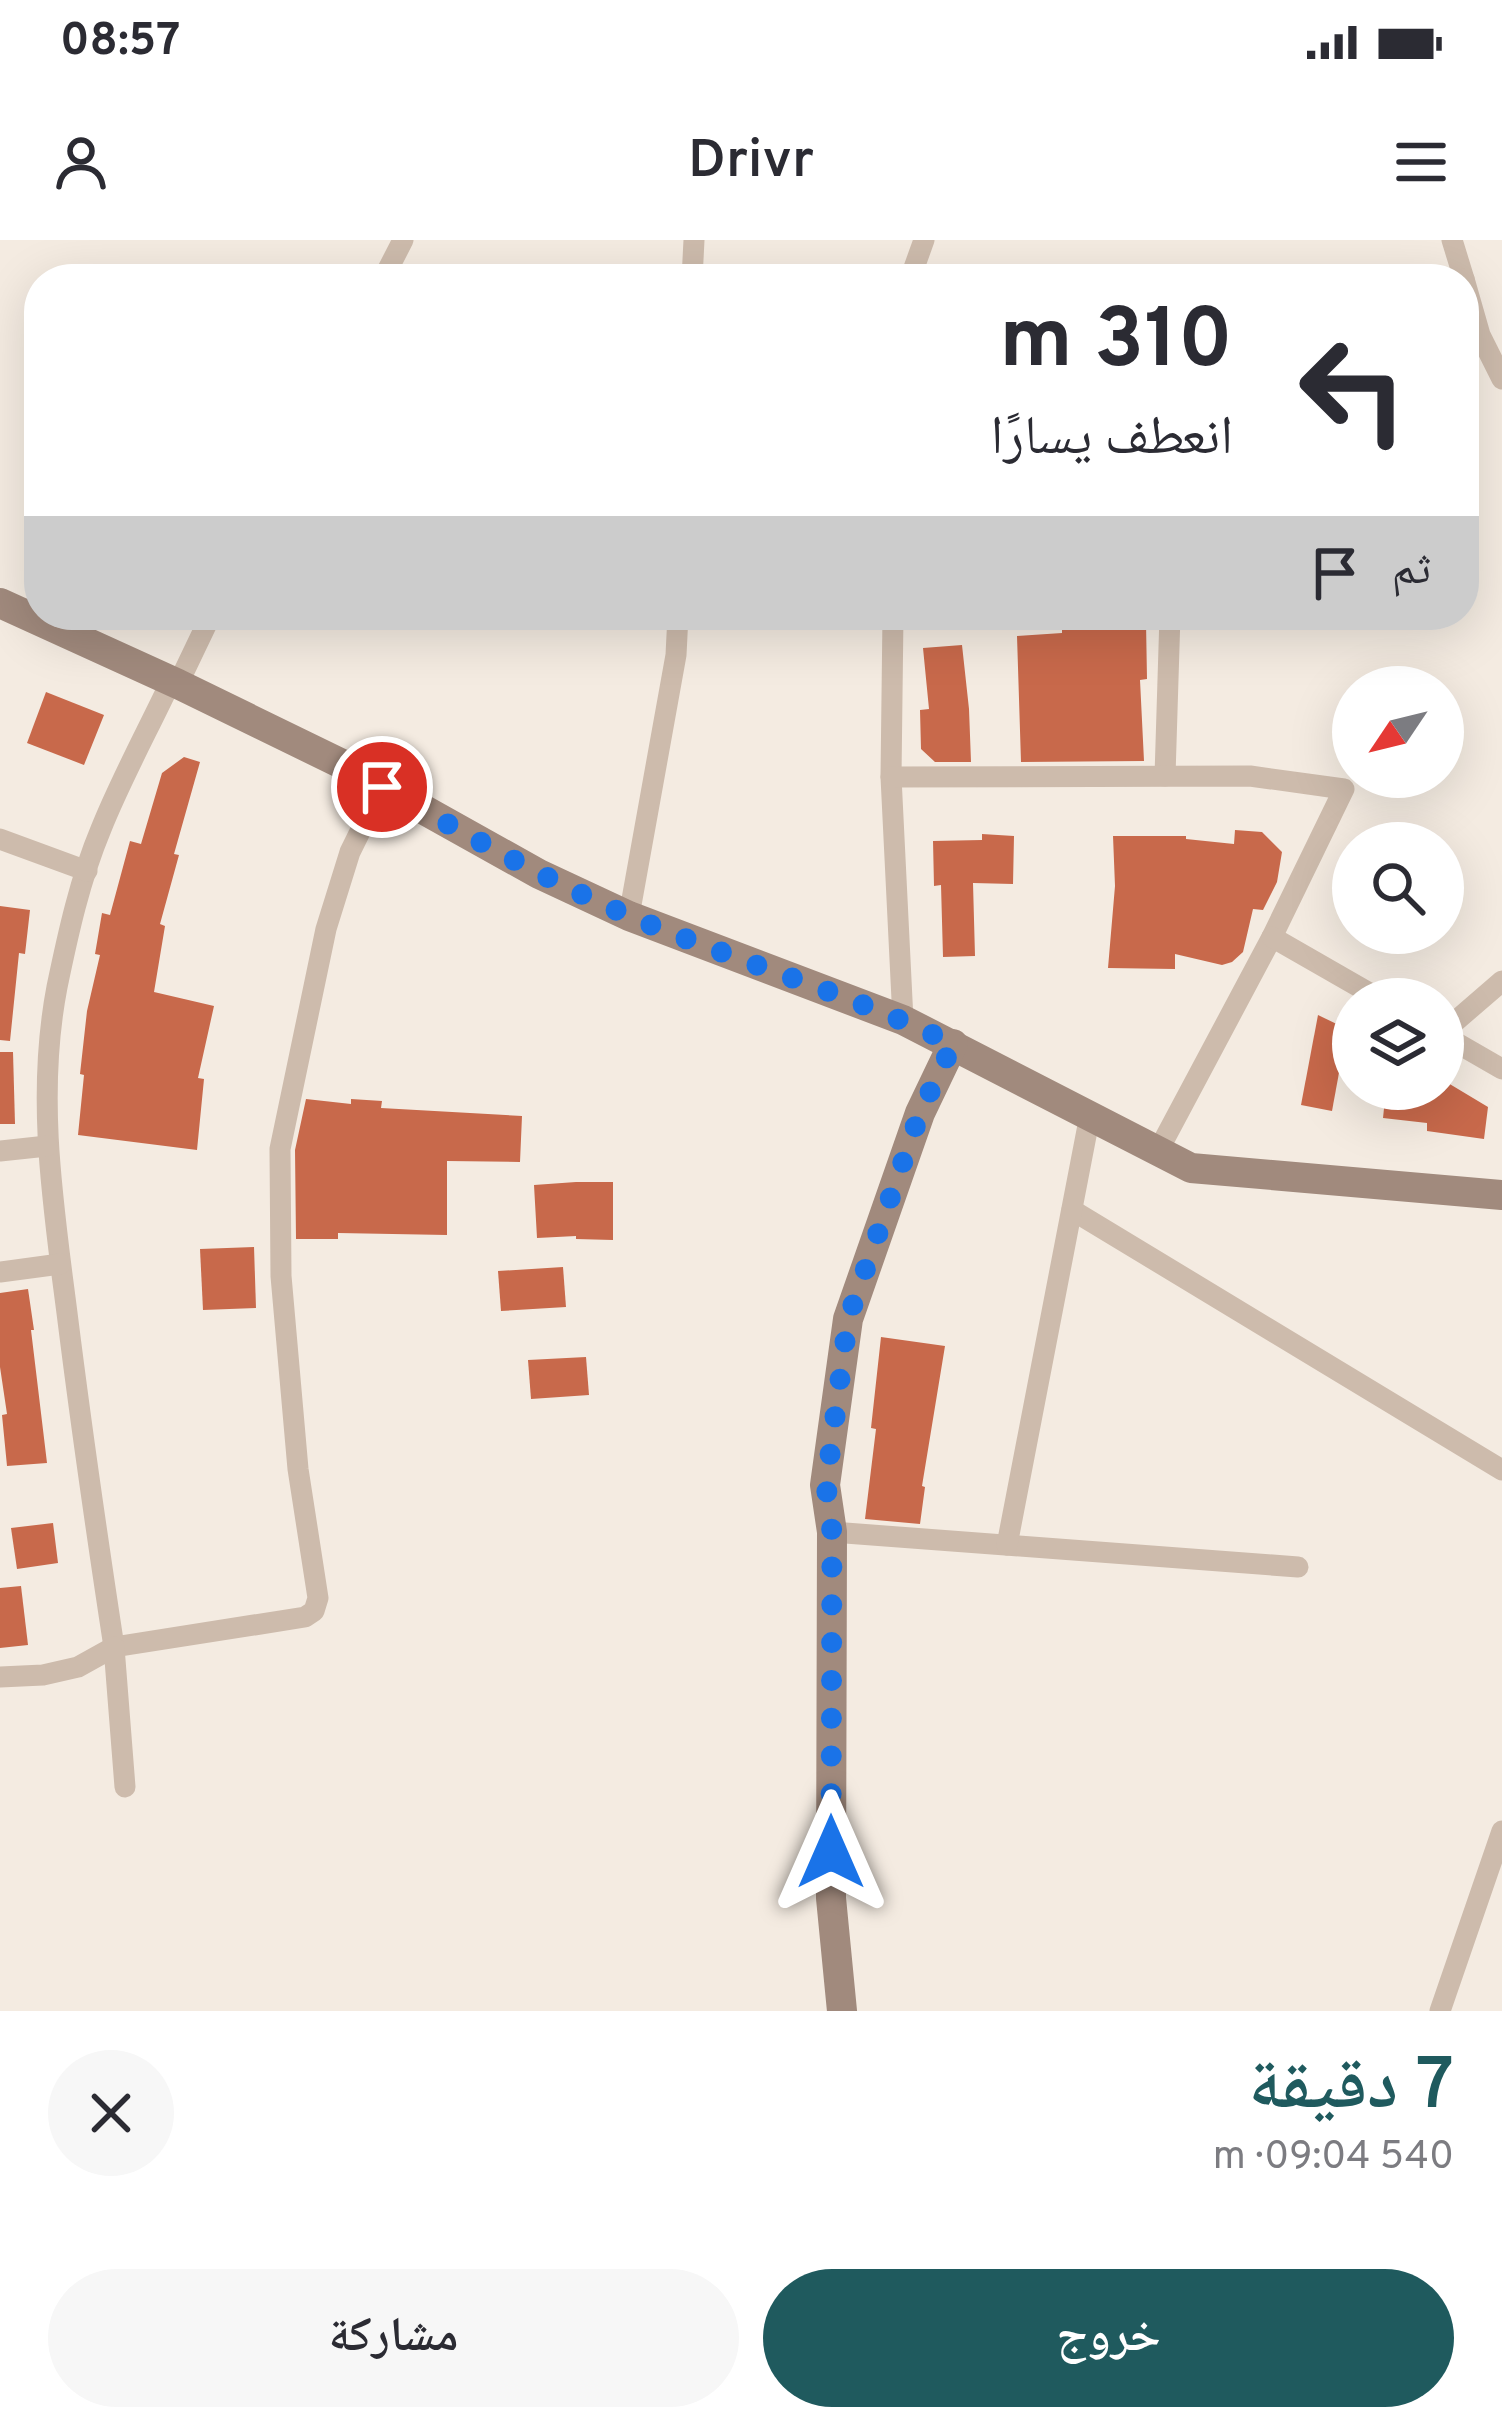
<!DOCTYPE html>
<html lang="ar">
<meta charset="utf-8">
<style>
body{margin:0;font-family:Overpass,"Noto Naskh Arabic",sans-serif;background:#f7f7f7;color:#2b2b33;direction:rtl;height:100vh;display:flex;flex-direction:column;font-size:45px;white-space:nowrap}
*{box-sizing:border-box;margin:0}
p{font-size:39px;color:#7c7c81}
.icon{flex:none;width:66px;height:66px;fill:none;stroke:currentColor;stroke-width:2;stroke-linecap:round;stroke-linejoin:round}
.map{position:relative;height:1771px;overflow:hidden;direction:ltr}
.details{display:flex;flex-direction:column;background:#fff;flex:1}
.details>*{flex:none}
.guide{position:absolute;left:24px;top:24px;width:1455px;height:366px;border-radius:48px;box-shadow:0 12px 48px #0002;direction:rtl;background:#fff;color:#2b2b33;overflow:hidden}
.needle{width:78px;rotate:235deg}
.controls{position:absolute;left:1332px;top:426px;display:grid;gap:24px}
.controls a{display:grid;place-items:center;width:132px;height:132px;border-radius:50%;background:#fff;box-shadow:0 12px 48px #0002;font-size:60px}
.pin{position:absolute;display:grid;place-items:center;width:102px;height:102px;color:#fff;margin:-51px;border:6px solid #fff;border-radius:50%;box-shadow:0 3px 12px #0007}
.me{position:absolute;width:132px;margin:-66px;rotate:0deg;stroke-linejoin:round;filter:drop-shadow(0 0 9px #0008)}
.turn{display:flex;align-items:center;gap:42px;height:252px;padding:0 48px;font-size:54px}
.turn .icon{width:156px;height:156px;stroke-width:2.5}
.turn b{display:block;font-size:84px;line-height:102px}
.then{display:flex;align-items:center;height:114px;padding:0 48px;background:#0003;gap:24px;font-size:45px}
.round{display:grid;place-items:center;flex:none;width:126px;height:126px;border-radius:63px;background:#f7f7f7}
.overview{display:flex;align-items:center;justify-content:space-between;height:204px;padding:0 48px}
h1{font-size:72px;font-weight:600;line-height:90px;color:#1f5a5e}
.action{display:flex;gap:24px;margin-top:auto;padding:24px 48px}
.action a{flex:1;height:138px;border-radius:72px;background:#1f5a5e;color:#fff;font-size:48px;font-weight:600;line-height:138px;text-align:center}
.action a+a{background:#f7f7f7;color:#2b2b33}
.status{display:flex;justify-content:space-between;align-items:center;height:84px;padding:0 60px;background:#fff;direction:ltr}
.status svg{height:33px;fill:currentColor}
header{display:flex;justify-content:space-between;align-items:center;height:156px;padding:0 48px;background:#fff;font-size:54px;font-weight:600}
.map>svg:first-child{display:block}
</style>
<div class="status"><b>08:57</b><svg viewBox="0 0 49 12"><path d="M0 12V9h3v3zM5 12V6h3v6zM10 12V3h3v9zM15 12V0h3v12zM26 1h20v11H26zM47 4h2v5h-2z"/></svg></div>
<header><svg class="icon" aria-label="menu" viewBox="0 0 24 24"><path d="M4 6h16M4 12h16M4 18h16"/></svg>Drivr<svg class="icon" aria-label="person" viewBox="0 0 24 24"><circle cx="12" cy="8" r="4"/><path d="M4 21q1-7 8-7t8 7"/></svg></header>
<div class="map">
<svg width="1502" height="1771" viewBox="0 0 1502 1771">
<rect width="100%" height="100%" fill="#f4ebe1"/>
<g fill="#c8694b">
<path d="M1146 382 1147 439 1140 440 1144 521 1021 522 1017 396 1062 393V390L1110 386V383Z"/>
<path d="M962 405 969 469 971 522H935L921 509 920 470 929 469 923 408Z"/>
<path d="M46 452 104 475 84 525 27 503Z"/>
<path d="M184 517 200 522 174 614 179 615 160 684 165 686 154 752 214 766 198 838 204 839 197 910 78 895 84 835 80 834 87 771 100 715 95 714 102 673 110 675 130 601 141 604 162 533Z"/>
<path d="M1235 590 1262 592 1282 612 1277 642 1263 670 1253 669 1243 712 1232 722 1222 725 1175 714V729L1108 728 1115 646 1113 596H1186V599L1234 604Z"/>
<path d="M982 594 1014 596 1013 644 973 643 975 716 943 717 941 645 934 646 933 601 982 600Z"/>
<path d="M0 666 30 670 25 714 19 713 10 801 0 800Z"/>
<path d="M1318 775 1347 789 1332 871 1301 865Z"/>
<path d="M0 812H13L15 884H0Z"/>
<path d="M1443 840 1488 867 1484 899 1427 891V883L1383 878 1386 849H1443Z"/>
<path d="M306 859 351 864V859L382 861 381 868 522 876 520 922 447 921V995L338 993V999H296L295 910Z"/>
<path d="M576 942H613V1000L576 999V996L537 998 534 945Z"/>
<path d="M254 1007 256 1068 203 1070 200 1009Z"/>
<path d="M563 1027 566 1067 501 1071 498 1031Z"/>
<path d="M28 1049 34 1090H31L47 1223 7 1226 2 1175 7 1174 0 1127V1053Z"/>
<path d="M881 1097 945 1106 922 1246 925 1247 920 1284 865 1279 876 1189 871 1188Z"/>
<path d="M586 1117 589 1155 531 1159 528 1120Z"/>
<path d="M53 1283 58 1323 17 1329 11 1288Z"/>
<path d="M21 1346 28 1405 0 1408V1348Z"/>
</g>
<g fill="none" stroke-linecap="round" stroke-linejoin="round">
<g stroke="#cdbbac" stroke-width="21">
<path d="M1452 0 1464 39"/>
<path d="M383 39 403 0"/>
<path d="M692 39 694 0"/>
<path d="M910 39 924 0"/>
<path d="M1464 39 1480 95 1502 139"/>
<path d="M893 375 891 537 903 780"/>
<path d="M171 441C148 490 121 539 101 589 80 639 68 694 57 747 36 856 53 964 67 1073 81 1185 97 1296 114 1407L305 1377 314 1371 318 1358 298 1229 281 1036 280 909 326 689 350 612 382 547"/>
<path d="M178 444 211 375"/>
<path d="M1165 536 1170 375"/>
<path d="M891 537 1250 536 1344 549 1272 697 1158 911"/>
<path d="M0 599 87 631"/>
<path d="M629 676 676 415 678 375"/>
<path d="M1272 697 1380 759"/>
<path d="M1443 792 1502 741"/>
<path d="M1443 795 1502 829"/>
<path d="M0 911 47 906"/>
<path d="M1072 970 1502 1230"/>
<path d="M0 1032 60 1024"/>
<path d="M832 1292 1298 1327"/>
<path d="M1007 1305 1090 875"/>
<path d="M0 1437 43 1435 78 1427 114 1407 125 1547"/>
<path d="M1440 1771 1502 1591"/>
</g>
<g stroke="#a18a7d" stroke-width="30">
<path d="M0 363 178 444 342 524 539 634 629 676 903 780 1191 928 1502 955"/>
<path d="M842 1771 831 1658 832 1292 825 1245 848 1079 920 873 953 804"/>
</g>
</g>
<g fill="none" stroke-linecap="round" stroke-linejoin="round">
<path stroke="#1a73e8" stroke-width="21" stroke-dasharray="0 37.8" d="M382 547C462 592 542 638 627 675 735 721 848 753 953 804L920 873 848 1079 826 1245 832 1292 831 1612"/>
</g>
</svg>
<div class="controls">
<a><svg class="needle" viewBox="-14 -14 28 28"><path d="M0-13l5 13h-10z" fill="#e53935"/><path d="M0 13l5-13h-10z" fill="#7c7c81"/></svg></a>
<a><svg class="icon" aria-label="search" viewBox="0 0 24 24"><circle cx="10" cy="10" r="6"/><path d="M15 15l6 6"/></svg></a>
<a><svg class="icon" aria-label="layers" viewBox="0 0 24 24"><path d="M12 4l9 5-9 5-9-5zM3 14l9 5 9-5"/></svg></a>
</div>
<div class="pin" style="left:382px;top:547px;background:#d93025"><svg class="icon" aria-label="arrive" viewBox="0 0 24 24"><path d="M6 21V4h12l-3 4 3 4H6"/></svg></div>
<svg class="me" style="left:831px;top:1612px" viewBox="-20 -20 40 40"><path d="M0-17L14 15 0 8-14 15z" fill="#1a73e8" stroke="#fff" stroke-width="4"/></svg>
<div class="guide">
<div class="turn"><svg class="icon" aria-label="left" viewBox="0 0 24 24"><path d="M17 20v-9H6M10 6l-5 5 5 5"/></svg><div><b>310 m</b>انعطف يسارًا</div></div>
<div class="then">ثم<svg class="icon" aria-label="arrive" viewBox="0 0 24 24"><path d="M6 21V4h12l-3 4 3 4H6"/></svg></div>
</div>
</div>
<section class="details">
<div class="overview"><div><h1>7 دقيقة</h1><p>540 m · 09:04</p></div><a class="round"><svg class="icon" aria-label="close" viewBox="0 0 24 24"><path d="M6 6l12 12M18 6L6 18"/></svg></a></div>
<div class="action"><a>خروج</a><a>مشاركة</a></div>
</section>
